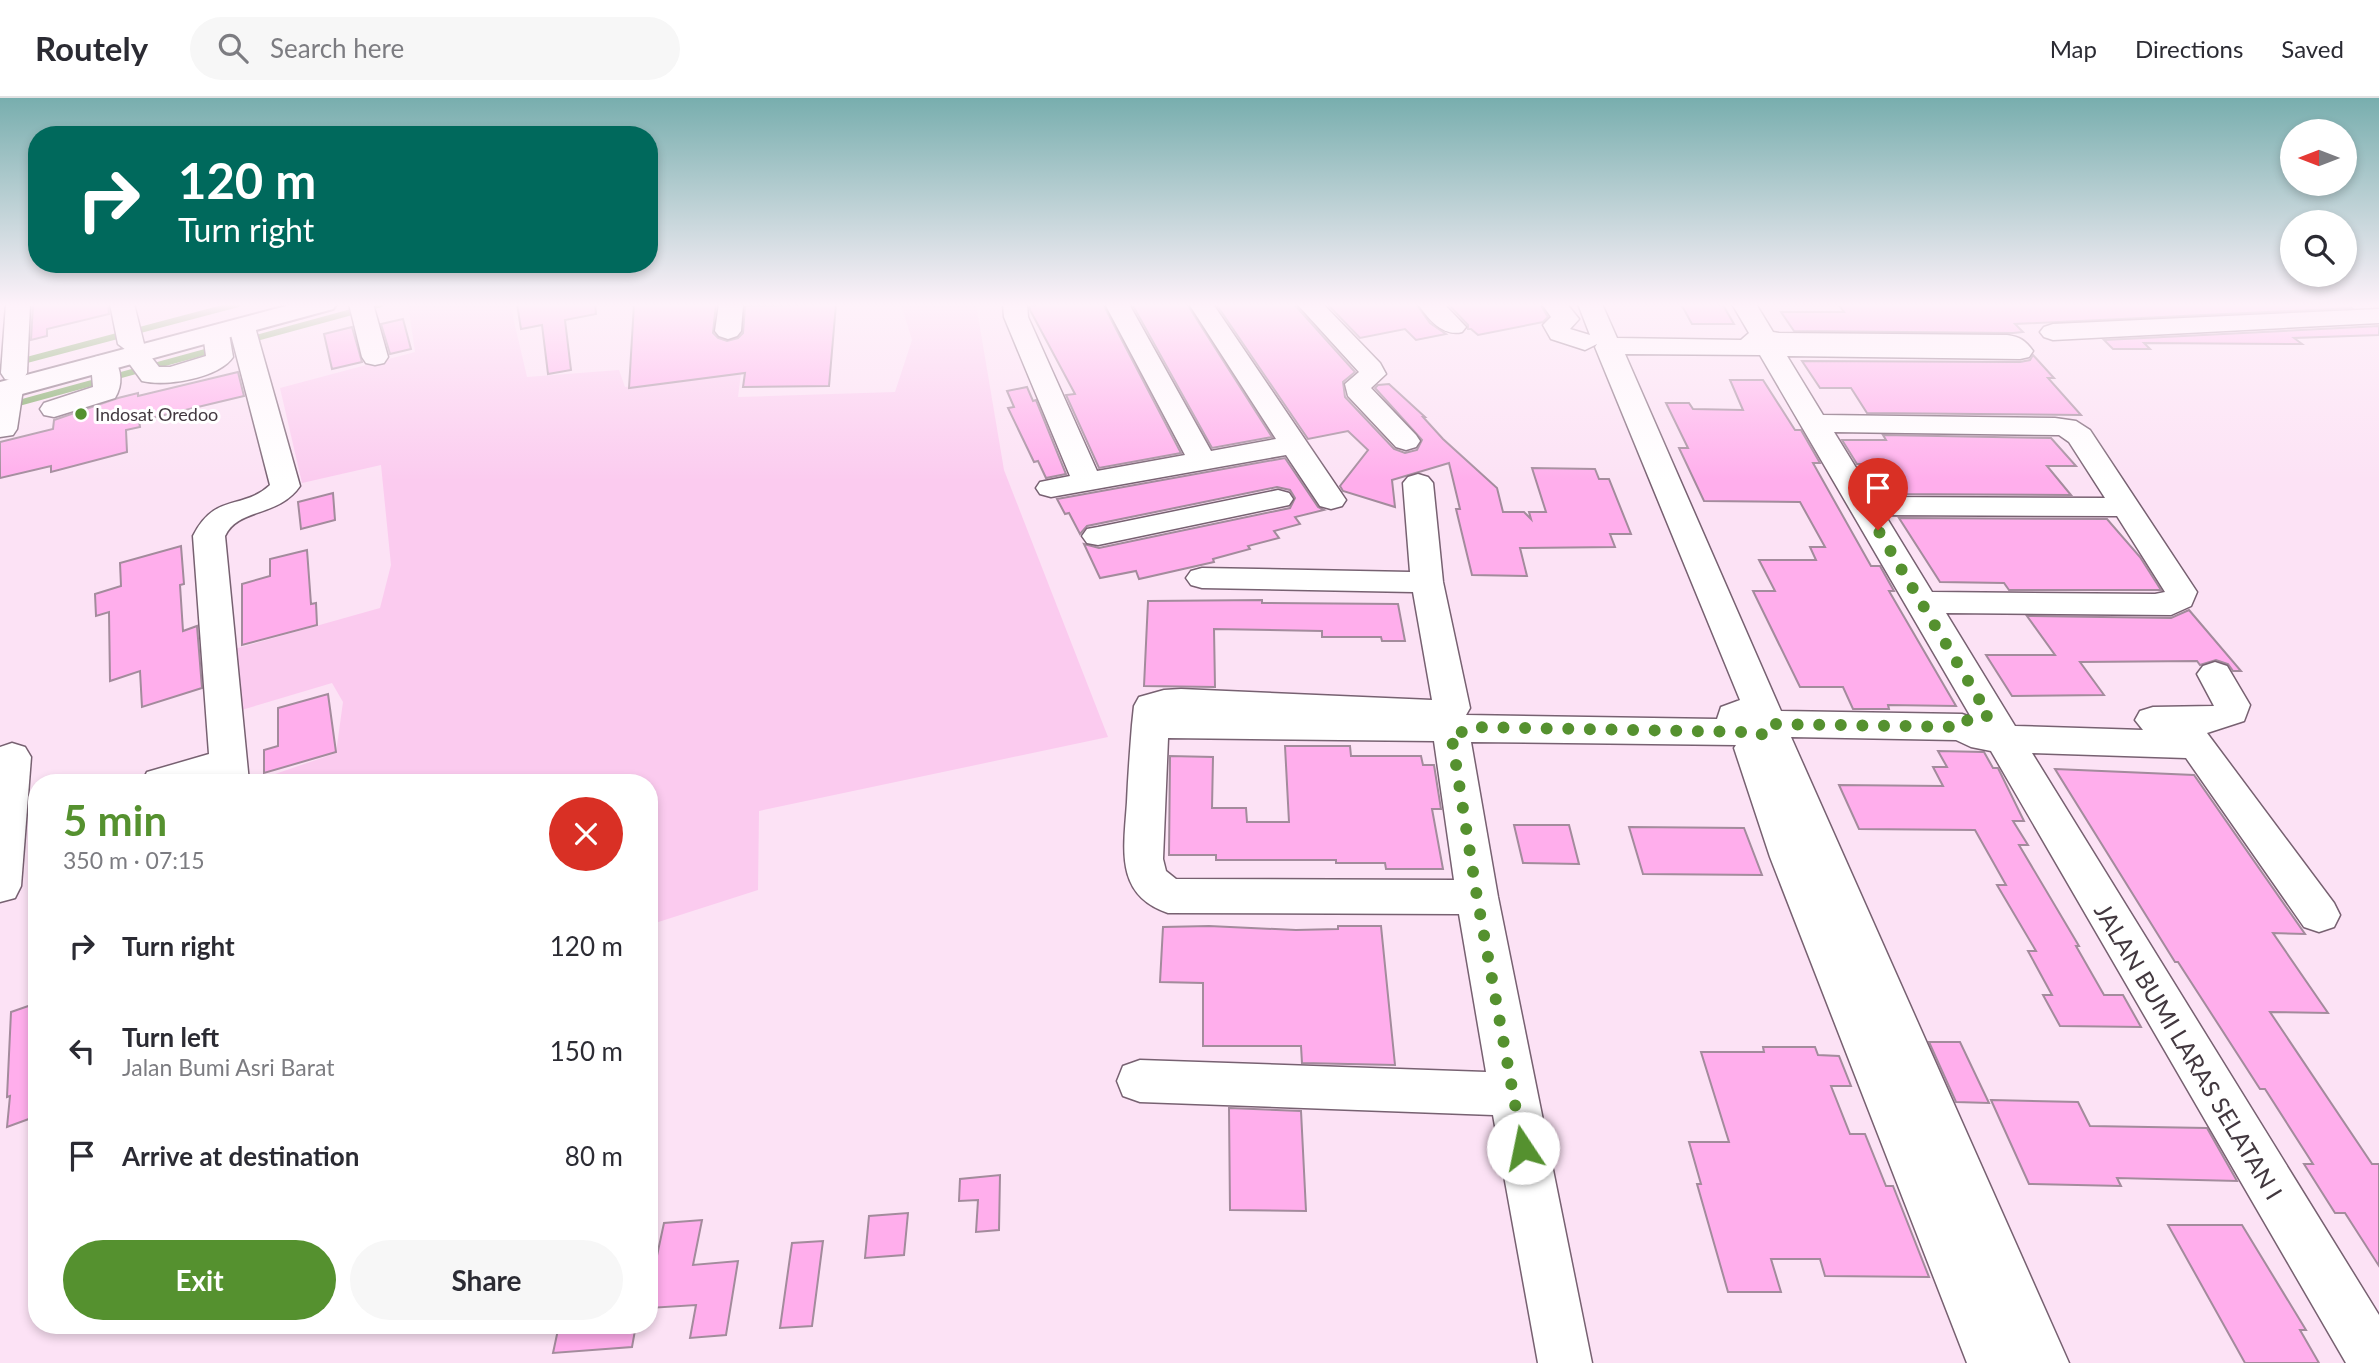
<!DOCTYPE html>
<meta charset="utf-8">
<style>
body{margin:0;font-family:Lato,sans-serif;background:#f7f7f7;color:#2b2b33;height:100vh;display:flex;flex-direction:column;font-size:26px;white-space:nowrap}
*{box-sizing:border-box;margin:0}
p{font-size:23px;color:#7c7c81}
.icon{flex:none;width:38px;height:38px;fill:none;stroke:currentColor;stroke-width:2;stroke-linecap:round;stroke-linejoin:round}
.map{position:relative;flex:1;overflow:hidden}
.side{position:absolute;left:28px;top:676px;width:630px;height:560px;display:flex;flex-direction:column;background:#fff;border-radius:28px;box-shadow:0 4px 10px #0003}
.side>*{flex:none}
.top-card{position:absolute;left:28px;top:28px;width:630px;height:147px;border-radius:28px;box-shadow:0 4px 10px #0003;background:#00695c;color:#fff;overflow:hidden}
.needle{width:46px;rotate:270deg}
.buttons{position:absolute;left:2280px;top:21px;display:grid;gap:14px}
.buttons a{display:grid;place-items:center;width:77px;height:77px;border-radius:50%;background:#fff;box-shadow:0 4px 10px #0003;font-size:35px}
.pin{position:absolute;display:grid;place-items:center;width:60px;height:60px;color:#fff;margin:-72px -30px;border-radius:50% 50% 50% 0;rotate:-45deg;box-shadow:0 0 7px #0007}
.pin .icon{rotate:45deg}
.me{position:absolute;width:77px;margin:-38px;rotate:349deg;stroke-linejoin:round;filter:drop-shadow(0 0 5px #0008)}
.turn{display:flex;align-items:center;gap:24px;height:147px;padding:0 35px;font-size:32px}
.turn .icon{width:91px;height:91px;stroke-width:2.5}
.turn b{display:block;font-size:49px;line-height:60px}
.round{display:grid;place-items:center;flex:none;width:74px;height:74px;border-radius:37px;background:#f7f7f7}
.headline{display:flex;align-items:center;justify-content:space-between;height:119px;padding:0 35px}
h1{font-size:42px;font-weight:700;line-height:52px;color:#55912f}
.button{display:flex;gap:14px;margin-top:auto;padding:14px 35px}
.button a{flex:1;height:80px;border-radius:42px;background:#55912f;color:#fff;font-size:28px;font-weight:700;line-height:80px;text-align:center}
.button a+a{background:#f7f7f7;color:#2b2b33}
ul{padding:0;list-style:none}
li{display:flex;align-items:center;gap:21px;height:105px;padding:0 35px}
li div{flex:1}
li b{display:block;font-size:26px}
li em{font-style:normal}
header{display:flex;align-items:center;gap:42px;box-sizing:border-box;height:98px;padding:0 35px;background:#fff;border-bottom:2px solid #e1e1e2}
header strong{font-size:33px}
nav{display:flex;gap:38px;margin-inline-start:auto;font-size:24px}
.search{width:490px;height:63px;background:#f7f7f7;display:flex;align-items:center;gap:18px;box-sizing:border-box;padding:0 24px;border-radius:38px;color:#7c7c81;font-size:26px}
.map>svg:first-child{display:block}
</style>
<header>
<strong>Routely</strong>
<div class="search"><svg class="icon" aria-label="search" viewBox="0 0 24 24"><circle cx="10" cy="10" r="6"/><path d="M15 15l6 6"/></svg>Search here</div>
<nav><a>Map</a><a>Directions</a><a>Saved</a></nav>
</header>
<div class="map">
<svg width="2379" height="1265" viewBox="0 0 2379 1265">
<rect width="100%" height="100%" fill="#fce2f5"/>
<path fill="#fbcbef" d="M408 206H510L527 279 619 272 625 289 741 275 738 299 895 294 912 242 901 206H976L1004 372 1108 639 759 713 758 792 649 827V684H252L336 655 343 604 332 585 235 614 231 552 380 510 391 467 381 367 302 385 280 290 415 254Z"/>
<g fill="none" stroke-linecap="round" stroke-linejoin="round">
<g stroke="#71a456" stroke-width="6">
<path d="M0 269 238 206"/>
<path d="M0 310 381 206"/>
</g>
</g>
<g fill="#ffaeec" stroke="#a38b9c" stroke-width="2">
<path d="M33 206H108L109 216 47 231V238L31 242Z"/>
<path d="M517 206H595L596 216 565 222 571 272 548 276 542 227 521 231Z"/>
<path d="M634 206H716L713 235 718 240 727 243 738 240 743 235 745 208 836 206 829 288 743 289 745 275 629 290Z"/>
<path d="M1043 206H1103L1181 355 1099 370 1066 297 1075 296 1030 212V208Z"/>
<path d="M1132 206H1187L1272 339 1212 350Z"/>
<path d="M1216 206H1294L1355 274 1343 284 1345 299 1394 351 1405 355 1417 352 1422 342 1375 290 1378 287 1389 286 1425 319H1423L1443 341 1497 390 1503 414H1524L1531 421 1529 414H1546L1532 370 1595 371 1599 381H1609L1631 436H1610L1615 449 1520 450 1527 478 1472 477 1456 411H1460L1449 365 1392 382 1395 409 1343 393 1340 388 1368 352 1348 333 1308 341Z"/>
<path d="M1327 206H1416L1430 225 1446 236 1416 242 1405 231 1360 240Z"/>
<path d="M1448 206H1540L1548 219 1543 224 1478 237 1471 231H1468V227Z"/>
<path d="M1681 206 1723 207 1734 226H1692Z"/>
<path d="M1838 206H2348L2352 210 2015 226 2023 234 2013 235 1794 233 1781 214H1844Z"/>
<path d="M403 221 411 251 390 256 381 226Z"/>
<path d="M2379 228V237L2294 240 2302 246 2144 245 2150 251H2113L2104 242Z"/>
<path d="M352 229 362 264 332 271 324 236Z"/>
<path d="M2033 257 2054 280H2048L2081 317 1867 315 1851 290H1820L1802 263 2020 264 2030 262Z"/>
<path d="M238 274 244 298 139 323 140 329 126 332 127 354 51 374V368L0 380V344L53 331 54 322 118 300 138 295V298Z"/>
<path d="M1730 282H1763L1795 332H1801L1820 365H1813L1871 468H1880L1894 493H1889L1956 608 1888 607 1889 611H1853L1843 589H1800L1753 493H1775L1759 462H1816L1810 449H1825L1800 404 1704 403 1679 350H1688L1666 305H1689L1693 311 1743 312Z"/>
<path d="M1027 289 1033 303 1036 302 1066 376 1046 380 1038 363 1034 364 1008 310 1014 309 1007 293Z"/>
<path d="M1883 337 2051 340 2076 368H2047L2071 397 1884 396 1880 391H1877L1861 366H1857L1842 342H1886Z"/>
<path d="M1285 360 1318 409 1324 412 1295 419 1300 426 1274 433 1279 440 1248 448 1250 451 1213 461 1214 464 1139 481 1136 473 1100 480 1084 446 1099 450 1290 410 1295 400 1290 392 1277 389 1087 428 1080 436 1069 415 1065 416 1057 401Z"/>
<path d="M333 395 335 422 301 431 298 404Z"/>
<path d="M1899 420 2107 421 2140 459 2161 492H2009L2004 485 1940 484Z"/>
<path d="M181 448 184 486 180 487 183 533 197 528 202 590 142 609 140 573 110 583 109 514 96 518 95 496 121 488 120 465Z"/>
<path d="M307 452 311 506 316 505 317 527 242 547V486L270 478V461Z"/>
<path d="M1262 502V505L1398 506 1405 543H1382L1381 539H1322V533L1214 531 1215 589 1144 588 1148 503Z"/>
<path d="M2189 512 2241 573H2233L2228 566 2216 562 2200 567 2197 563 2080 564 2104 597 2012 598 1986 557H2055L2027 518 2171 520Z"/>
<path d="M328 596 336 654 264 675V652L278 648V610Z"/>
<path d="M1285 648H1350L1351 658H1421L1423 667H1434L1441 711H1432L1443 771H1386L1385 765H1336V762H1216V757H1169L1170 658 1213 659 1212 710H1246L1247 724H1289Z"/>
<path d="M1938 653 1984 654 1993 670H1998L2024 723H2013L2028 747H2019L2079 848H2076L2104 897H2123L2141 929 2060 928 2043 897H2052L2028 853H2036L1997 787H2006L1975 732 1859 731 1839 687 1943 688 1933 669H1947Z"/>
<path d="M2055 671 2194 677 2305 836 2273 835 2328 915 2270 914 2372 1066H2379V1168L2345 1115H2335L2304 1066H2313L2265 991H2260L2178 864H2175Z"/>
<path d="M1514 727H1569L1579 766 1523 765Z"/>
<path d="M1629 729 1744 730 1762 777 1643 776Z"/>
<path d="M1209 828 1296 832 1338 831V828H1381L1395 967 1302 965 1301 948H1203V885L1160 884 1163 829Z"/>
<path d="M37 905V1018L7 1029 10 998 7 999 11 914Z"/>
<path d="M1929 944H1960L1989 1005 1956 1004Z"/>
<path d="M1763 949H1815L1818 957 1839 958 1851 988H1831L1850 1036H1865L1886 1088H1893L1929 1179 1825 1178 1820 1161H1771L1781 1194H1728L1697 1086H1701L1689 1044H1729L1701 954H1764Z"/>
<path d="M1991 1002 2078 1004 2090 1028 2207 1030 2237 1083 2117 1080 2121 1088 2029 1086Z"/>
<path d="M1229 1010 1301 1013 1306 1113 1230 1112Z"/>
<path d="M1000 1077 999 1132 976 1134 978 1102 959 1103 960 1081Z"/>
<path d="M908 1115 904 1157 865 1160 869 1118Z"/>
<path d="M702 1122 693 1167 738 1163 726 1237 690 1240 696 1207 649 1210V1195L664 1125Z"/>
<path d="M2168 1127H2242L2306 1232H2300L2319 1265H2245Z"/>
<path d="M823 1143 812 1228 780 1230 792 1145Z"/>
<path d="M559 1227H636L632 1249 553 1255Z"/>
</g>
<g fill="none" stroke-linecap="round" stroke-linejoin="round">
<g stroke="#776171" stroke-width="3">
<g id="minor">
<path d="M6 206H30L27 275 23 281 14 283 5 281 1 275Z"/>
<path d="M110 206H134L144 246 141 250 145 251 159 269H170L206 258 203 236 207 231 216 228 225 231 229 236 233 259C219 280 166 289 142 283L123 257 126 252 118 246Z"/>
<path d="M349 206H373L388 259 384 265 375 267 366 265 362 259Z"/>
<path d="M719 206H743L741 233 737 238 728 241 719 238 715 233Z"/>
<path d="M1003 206H1027L1028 219 1097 373 1185 357 1105 206H1129L1211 353 1276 341 1189 206H1213L1346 402 1342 408 1331 411 1320 408 1286 357 1051 399 1040 396 1036 390 1040 384 1070 378 1004 219Z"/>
<path d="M1297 206H1323L1380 265 1386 276 1371 290 1416 337 1420 343 1416 349 1406 352 1396 349 1348 298 1345 286 1359 274Z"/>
<path d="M1418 206H1444L1466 229 1462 234C1443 239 1428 221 1418 206Z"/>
<path d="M1542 206H1567L1579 221 1570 231 1590 237 1578 206H1602L1617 240 1741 242 1749 235 1732 206H1756L1773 234 1779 235 2007 237C2020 239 2025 242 2033 253L2029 259 2020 261 1787 258 1823 317 2055 320 2076 323 2090 332 2197 494 2191 508 2171 517 1946 515 2015 628 2143 632 2135 622 2140 613 2153 609 2214 608 2197 576 2203 568 2215 564 2227 568 2250 607 2244 623 2207 635 2334 805 2340 817 2334 829 2319 834 2304 829 2186 660 2032 655 2379 1217V1265H2346L1991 653 1971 649 1956 642 1791 639 2069 1265H1967L1770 759 1734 650 1736 647 1471 644 1498 799 1592 1265H1538L1493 1017 1140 1004 1123 998 1117 983 1123 968 1140 962 1486 974 1459 816 1168 815C1114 797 1124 750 1127 704 1128 678 1130 653 1132 627L1134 608 1139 599 1164 592 1181 591 1432 602 1413 494 1202 490 1191 487 1186 480 1191 473 1202 470 1410 474 1403 385 1408 379 1418 376 1428 379 1433 385 1443 484 1470 610 1466 617 1717 621 1721 609 1740 602 1595 249 1597 246 1585 252 1551 241 1543 227 1551 219ZM1625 256 1760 257 1971 619 1962 616 1781 613ZM1834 334 2059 337 2069 344 2105 400 1874 399ZM1885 417 2117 418 2165 494 2155 496 1932 494ZM1168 640 1434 643 1454 782 1176 781 1166 773 1163 761Z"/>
<path d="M2379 211V225L2053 242 2044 239 2040 234 2044 229 2053 226Z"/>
<path d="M242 221 251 224 255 229 300 388C279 419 238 410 225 438L249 684H142L147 674 209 656 193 438C215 394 242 413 270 387L229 229 233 224Z"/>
<path d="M104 257 113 259C122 272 123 287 115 300L54 319 44 317 40 311 44 305 93 289 91 265 95 259Z"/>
<path d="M9 283 19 285 23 291 17 331 13 337 0 339V285Z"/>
<path d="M1278 392 1289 395 1293 401 1289 407 1098 447 1087 445 1082 438 1087 431 1098 429Z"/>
<path d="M12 645 25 649 31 659 21 788 15 800 0 804V649Z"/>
</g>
</g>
<g stroke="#776171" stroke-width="4">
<path id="highway" d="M294 206H337L333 211 0 302V284Z"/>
</g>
<use href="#minor" fill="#fff" fill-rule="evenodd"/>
<use href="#highway" fill="#fff" fill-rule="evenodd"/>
</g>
<linearGradient id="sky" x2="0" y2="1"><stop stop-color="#78aeae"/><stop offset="0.54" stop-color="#fef2fa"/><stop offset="1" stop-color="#fef2fa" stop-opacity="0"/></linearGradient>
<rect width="2379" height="383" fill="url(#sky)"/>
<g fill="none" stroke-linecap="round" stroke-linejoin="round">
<path stroke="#55912f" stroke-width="12" stroke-dasharray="0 21.6" d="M1523 1050 1477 799 1451 635 1462 634 1470 629 1743 634 1755 638 1770 634 1771 626 1962 629 1971 618H1989L1878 432"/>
</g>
<circle fill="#55912f" stroke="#fff" stroke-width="2.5" cx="81" cy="316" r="7"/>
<g text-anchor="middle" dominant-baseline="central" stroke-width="6" stroke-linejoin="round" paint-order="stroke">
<g font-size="18" fill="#42383f" stroke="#fff" text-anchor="start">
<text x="95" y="316">Indosat Oredoo</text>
</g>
<g font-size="24" fill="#42383f" stroke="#fff">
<text transform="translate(2189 953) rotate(59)">JALAN BUMI LARAS SELATAN I</text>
</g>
</g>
</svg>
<div class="buttons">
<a><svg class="needle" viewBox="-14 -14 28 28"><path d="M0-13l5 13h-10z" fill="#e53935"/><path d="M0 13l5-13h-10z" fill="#7c7c81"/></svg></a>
<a><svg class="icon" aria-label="search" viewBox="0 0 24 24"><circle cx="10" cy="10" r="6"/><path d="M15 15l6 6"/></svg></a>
</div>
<div class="pin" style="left:1878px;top:432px;background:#d93025"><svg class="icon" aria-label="arrive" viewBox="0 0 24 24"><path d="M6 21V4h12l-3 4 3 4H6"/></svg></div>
<svg class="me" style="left:1523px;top:1050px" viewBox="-20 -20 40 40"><circle r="19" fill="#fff"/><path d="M0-13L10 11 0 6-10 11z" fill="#55912f"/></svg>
<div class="top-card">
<div class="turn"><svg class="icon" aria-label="right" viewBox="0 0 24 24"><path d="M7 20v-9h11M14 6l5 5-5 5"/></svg><div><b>120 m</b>Turn right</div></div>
</div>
<section class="side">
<div class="headline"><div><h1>5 min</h1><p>350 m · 07:15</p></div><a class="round" style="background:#d93025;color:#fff"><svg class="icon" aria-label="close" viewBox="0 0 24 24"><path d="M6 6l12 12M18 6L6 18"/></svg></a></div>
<ul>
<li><svg class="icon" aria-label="right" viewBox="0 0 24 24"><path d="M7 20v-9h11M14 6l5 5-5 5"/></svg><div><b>Turn right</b></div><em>120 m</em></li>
<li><svg class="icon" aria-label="left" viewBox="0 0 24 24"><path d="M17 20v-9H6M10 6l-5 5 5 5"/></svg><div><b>Turn left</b><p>Jalan Bumi Asri Barat</p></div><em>150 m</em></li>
<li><svg class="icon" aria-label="arrive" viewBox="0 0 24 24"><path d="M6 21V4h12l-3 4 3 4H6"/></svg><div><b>Arrive at destination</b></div><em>80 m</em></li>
</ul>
<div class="button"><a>Exit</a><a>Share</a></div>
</section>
</div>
